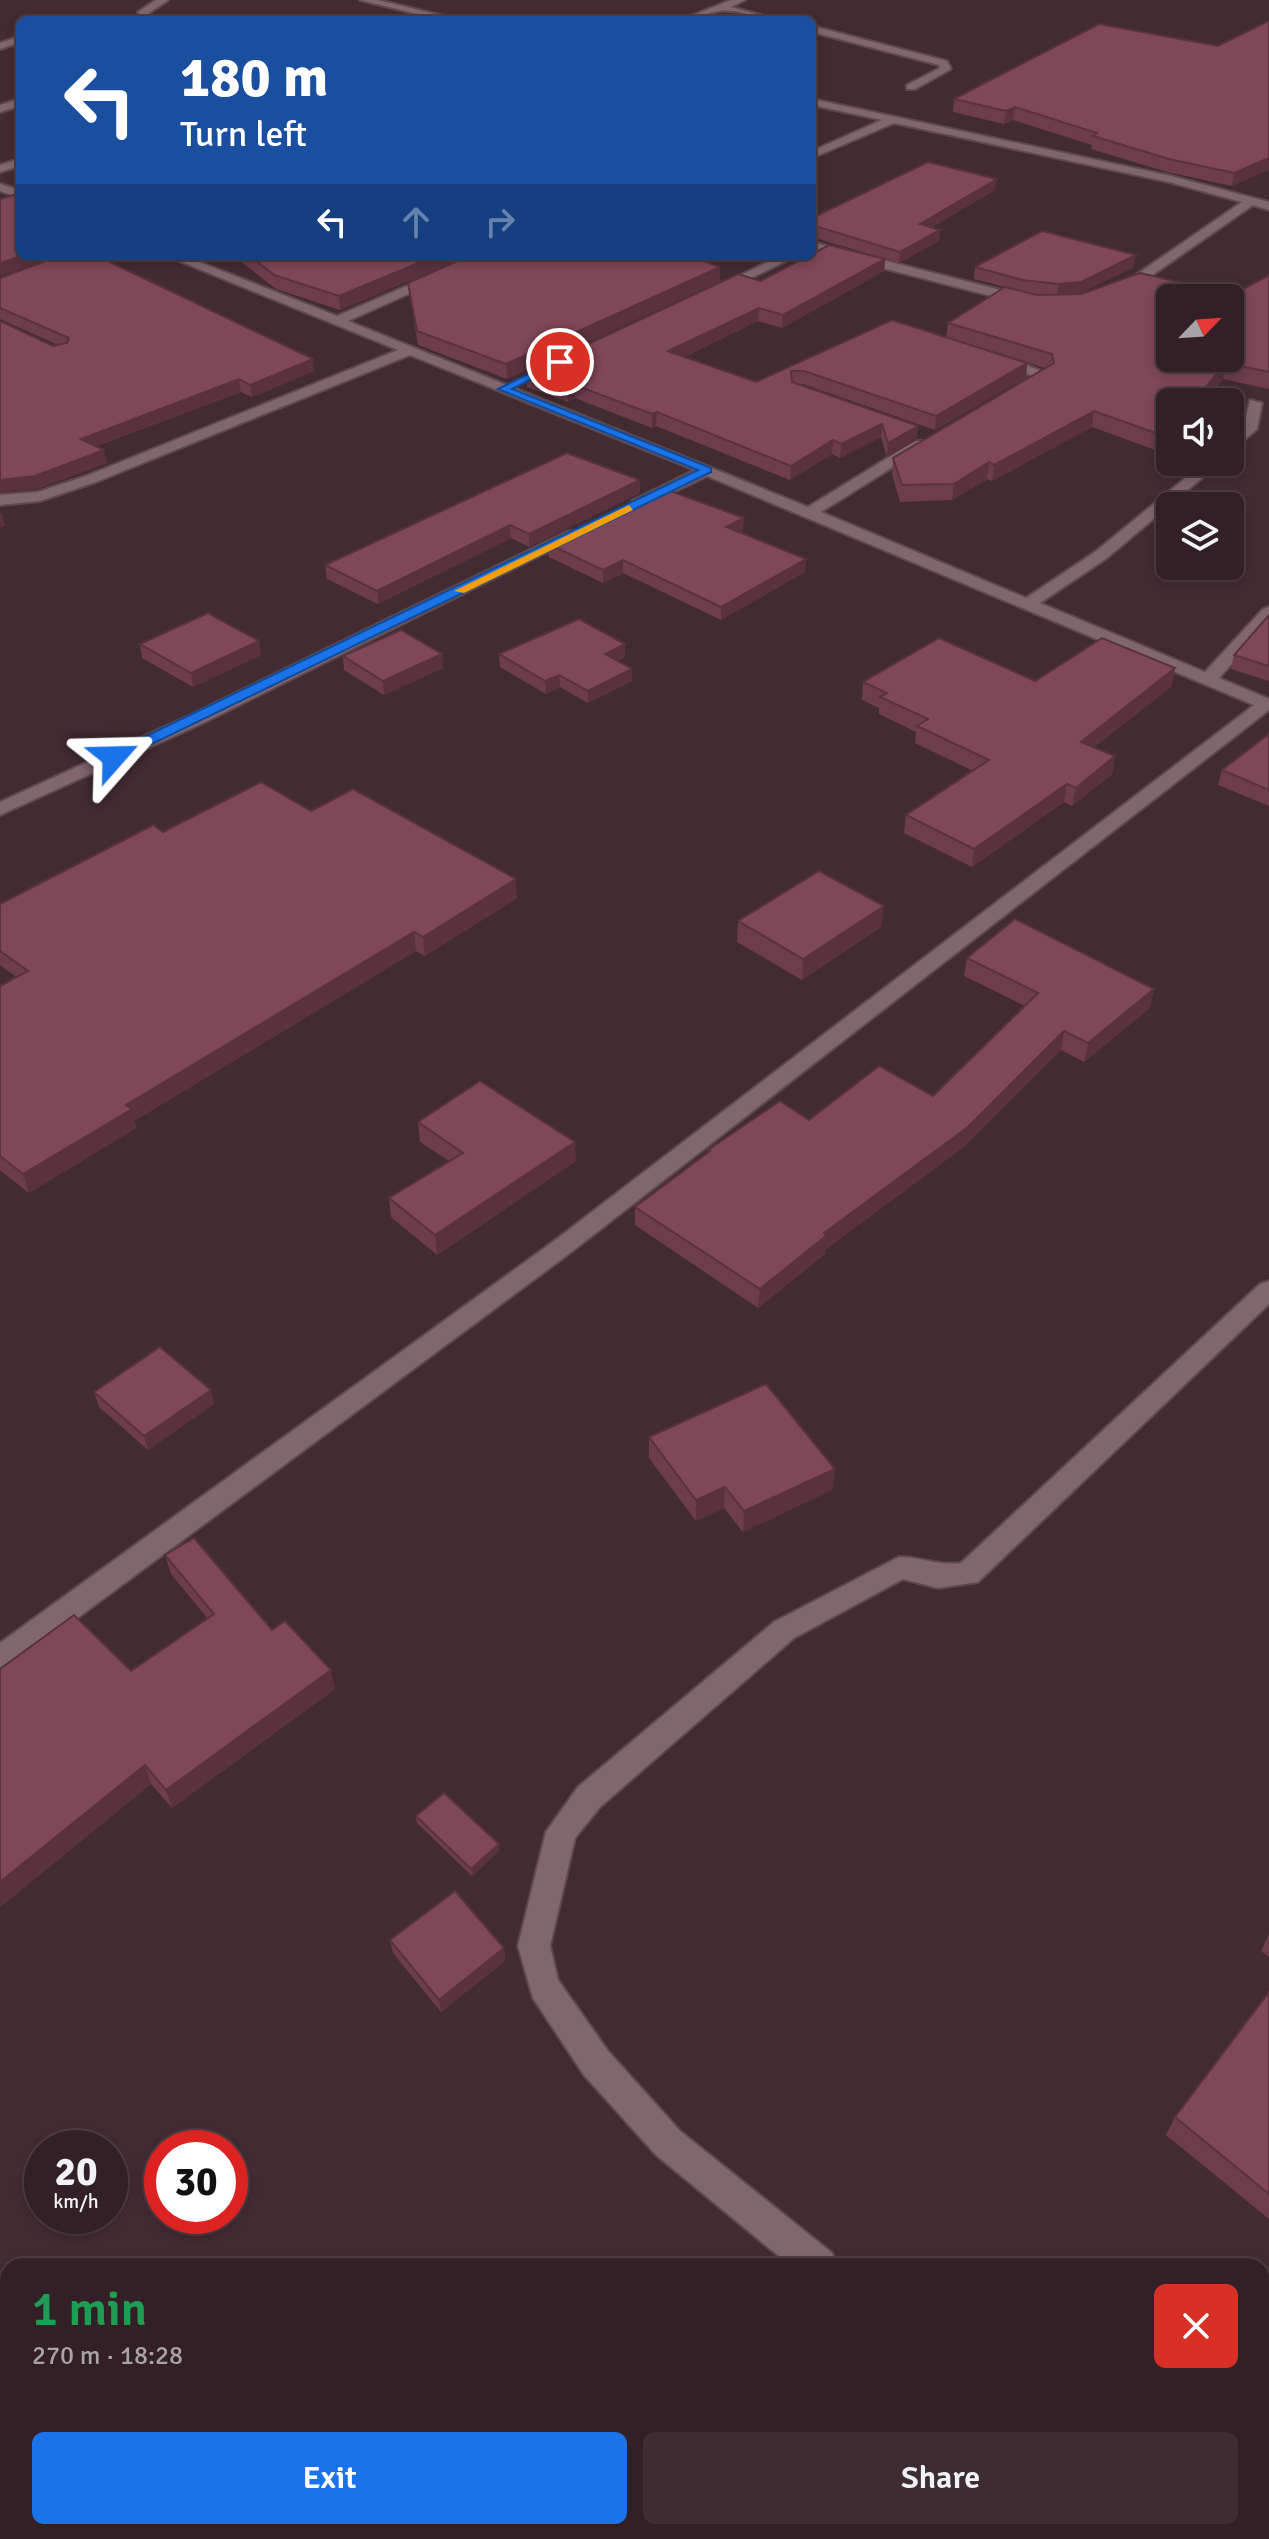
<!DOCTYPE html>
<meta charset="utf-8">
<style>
body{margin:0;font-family:Signika,sans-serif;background:#3d2d32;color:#f1f3f6;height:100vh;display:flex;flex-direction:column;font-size:30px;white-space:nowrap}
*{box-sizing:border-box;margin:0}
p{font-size:26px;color:#a8a3a7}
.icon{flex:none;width:44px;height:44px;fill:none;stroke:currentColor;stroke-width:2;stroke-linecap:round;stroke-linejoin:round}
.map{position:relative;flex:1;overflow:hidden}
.details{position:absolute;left:0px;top:2258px;width:1270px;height:282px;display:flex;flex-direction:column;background:#322026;border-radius:24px 24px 0 0;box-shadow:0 4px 12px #0003,0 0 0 2px #4d3e43}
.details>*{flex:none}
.guide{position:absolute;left:16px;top:16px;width:800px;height:244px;border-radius:12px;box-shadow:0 4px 12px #0003,0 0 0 2px #4d3e43;background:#1a4fa0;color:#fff;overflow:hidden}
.needle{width:52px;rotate:65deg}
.buttons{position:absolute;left:1156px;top:284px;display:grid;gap:16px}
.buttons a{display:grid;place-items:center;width:88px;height:88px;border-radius:12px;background:#322026;box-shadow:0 4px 12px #0003,0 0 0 2px #4d3e43;font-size:40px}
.speed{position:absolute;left:24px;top:2130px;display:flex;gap:16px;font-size:40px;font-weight:700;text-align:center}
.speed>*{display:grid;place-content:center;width:104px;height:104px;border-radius:50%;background:#322026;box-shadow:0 4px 12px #0003,0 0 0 2px #4d3e43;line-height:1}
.speed small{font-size:20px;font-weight:400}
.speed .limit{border:12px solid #d22;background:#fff;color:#111}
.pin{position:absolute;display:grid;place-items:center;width:68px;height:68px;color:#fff;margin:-34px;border:4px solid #fff;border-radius:50%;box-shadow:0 2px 8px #0007}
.me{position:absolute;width:88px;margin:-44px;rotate:65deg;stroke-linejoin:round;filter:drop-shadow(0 0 6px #0008)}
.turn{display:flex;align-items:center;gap:28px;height:168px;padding:0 32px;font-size:36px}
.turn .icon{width:104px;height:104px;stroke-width:2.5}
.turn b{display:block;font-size:56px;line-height:68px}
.lanes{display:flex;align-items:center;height:76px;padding:0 32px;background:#0003;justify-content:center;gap:40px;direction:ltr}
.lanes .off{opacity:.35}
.round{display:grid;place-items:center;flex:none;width:84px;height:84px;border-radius:12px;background:#3d2d32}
.headline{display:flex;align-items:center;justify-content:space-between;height:136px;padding:0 32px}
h1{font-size:48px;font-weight:600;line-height:60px;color:#1e9e55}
.button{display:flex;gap:16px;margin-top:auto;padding:16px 32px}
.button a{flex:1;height:92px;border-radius:12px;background:#1a73e8;color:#fff;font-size:32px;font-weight:600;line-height:92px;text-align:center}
.button a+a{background:#3d2d32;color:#f1f3f6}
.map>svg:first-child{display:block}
</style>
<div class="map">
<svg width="1269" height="2539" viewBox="0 0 1269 2539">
<rect width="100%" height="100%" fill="#432b32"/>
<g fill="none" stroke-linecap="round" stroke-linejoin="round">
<g stroke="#5e494f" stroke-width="4">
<g id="minor">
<path d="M156 0H168L149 13 154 20H144L138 12Z"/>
<path d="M360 0H378L460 20H442Z"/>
<path d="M731 0H745L731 7 779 20C760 20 737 8 720 11 706 13 696 20 681 20Z"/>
<path d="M812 26 947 61 951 69 915 89H907V85L940 68 939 65 812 32Z"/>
<path d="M15 38 19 43 0 49V43Z"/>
<path d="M20 99V106L0 112V105Z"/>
<path d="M812 99 1171 176 1269 202V210L1253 205 1141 283 1117 293 1111 289 1112 286 1133 277 1242 202 1169 182 894 123 812 158V151L882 120 812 105Z"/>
<path d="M20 159V166L0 172V165Z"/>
<path d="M0 184 20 190V198L0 191Z"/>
<path d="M812 242 1032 298 1033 301 1027 305 812 250Z"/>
<path d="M167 256H184L337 316 476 256H493L348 321 808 507 915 441H925V447L821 512 1026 598 1095 552 1205 462H1221L1107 558 1040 603 1205 672 1263 609 1269 607V622L1219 678 1269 699V710L570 1253 10 1668 0 1671V1643L554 1241 1254 705 707 476 642 507H632V501L695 470 410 355 96 482 40 501 0 505V495L38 492 86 476 398 350Z"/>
<path d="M780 256H796L721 293 710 290Z"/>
<path d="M992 355H1002L1051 375 1028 391H1018V385L1033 376 992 361Z"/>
<path d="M1250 400 1262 403 1257 429 1230 452V440L1243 428Z"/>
<path d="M569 531 583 534 205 722 0 815V802L193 714Z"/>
<path d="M1269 1281V1304L978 1582 938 1588 903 1579 794 1638 600 1807 575 1838 550 1946 558 1980 608 2051 680 2131 832 2253 837 2266H791L656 2155 584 2075 533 1998 518 1946 546 1832 578 1787 774 1622 899 1557C922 1557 937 1566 961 1563L1260 1284Z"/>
<path d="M1262 2281 1269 2284V2324L1262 2321Z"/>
</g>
</g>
<use href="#minor" fill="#82666e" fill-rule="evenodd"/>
</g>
<g fill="#6d3d4c">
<path d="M1269 21 1232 186 1167 172 1091 149 1092 145 1013 120 1004 124 953 112 954 99 1218 46Z"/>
<path d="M995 190 932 227 939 241 899 263 885 259 884 271 782 328 758 321 684 357 756 382 892 320 946 338 948 323 1005 287 974 279 975 267H1134L1079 294 1233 295 1269 275V389L1223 379 1161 452 1092 427 992 481 987 479 952 500 900 502 892 474 893 458 1045 368 972 346 1027 363 1026 377 935 430 803 384H798L917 440 887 457 881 437 840 458 832 454 790 480 656 426 652 428 575 398 568 402 527 387 526 373 761 281 885 259 812 237V218Z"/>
<path d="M59 256H111L109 262 314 371 252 397 241 392 97 446 107 463 37 489 53 346 58 345 0 319V278Z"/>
<path d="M234 256H468L340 310 276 289Z"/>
<path d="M720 267V281L507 379 418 345 410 297 408 283Z"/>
<path d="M640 493 529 547 511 538 378 604 327 579 325 565Z"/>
<path d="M743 531 740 532 805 572 721 620 623 573 603 583 549 557 548 544Z"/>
<path d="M1269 615V681L1231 669 1234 655Z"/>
<path d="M140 644 261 655 193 687 142 658Z"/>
<path d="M499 654 625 657 617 661 632 669V681L588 703 560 687 546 694 500 667Z"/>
<path d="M343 656 443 668 384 695 344 670Z"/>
<path d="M1035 681 1172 686 1093 748 1115 756 1112 774 1072 806 1064 802 972 867 904 833 906 815 973 771 915 743 916 732 879 714V708L862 700 863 682Z"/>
<path d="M1269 734V806L1218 785 1222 770Z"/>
<path d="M311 811 517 898 425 956 416 951 134 1121 136 1128 29 1193 0 1170V986L16 977 0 965V904L163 832Z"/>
<path d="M738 921 881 927 802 980 737 942Z"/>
<path d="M967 958 1150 1008 1084 1062 1061 1050 965 1146 825 1250V1254L758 1308 635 1225V1207L708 1153V1150L809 1120 933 1096 1025 1006 964 976Z"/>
<path d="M418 1122 576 1161 437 1255 391 1217 389 1198 449 1161 420 1142Z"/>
<path d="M211 1390 214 1404 148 1450 99 1407 94 1392Z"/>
<path d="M649 1437 835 1469 832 1490 743 1532 724 1508 696 1521 649 1458Z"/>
<path d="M165 1555 272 1630 335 1689 172 1808 151 1784 0 1907 131 1671 208 1619 171 1574Z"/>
<path d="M416 1816 499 1844V1851L472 1876 417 1823Z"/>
<path d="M1269 1934V1957L1261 1951Z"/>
<path d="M390 1940 504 1948 505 1961 441 2012 393 1953Z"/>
<path d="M1269 1992V2219L1166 2135 1175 2117Z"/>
</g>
<g fill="#59323e">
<path d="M1015 107 1013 120 1004 124 1006 111Z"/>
<path d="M1269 158V170L1232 186 1234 173Z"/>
<path d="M997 179 995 190 918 235 920 224Z"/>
<path d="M940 230 939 241 899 263 900 252Z"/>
<path d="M1136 255 1134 267 1079 294 1057 296 1059 284Z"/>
<path d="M21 256H57L0 276V263Z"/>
<path d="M104 256H111L105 271 103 259Z"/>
<path d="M435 256H468L340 310 339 296Z"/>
<path d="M885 259 884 271 782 328 783 315Z"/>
<path d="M720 267V281L507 379 506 364Z"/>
<path d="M759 308 758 321 668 364V351Z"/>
<path d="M313 359 314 371 252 397 250 385Z"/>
<path d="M1027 363 1026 377 935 430 936 416Z"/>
<path d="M1226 363 1223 379 1204 402H1193Z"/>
<path d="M239 379 241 392 83 451 81 439Z"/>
<path d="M575 385V398L568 402 567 389Z"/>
<path d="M1094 411 1092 427 992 481 994 465Z"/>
<path d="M657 412 656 426 652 428V414Z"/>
<path d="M882 424 881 437 840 458 841 444Z"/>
<path d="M918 426 917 440 887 457 888 443Z"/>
<path d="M1170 429V442L1161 452 1164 436Z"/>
<path d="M833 440 832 454 790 480 791 466Z"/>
<path d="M104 450 107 463 37 489 0 493V480Z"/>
<path d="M989 462 987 479 952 500 954 484Z"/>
<path d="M640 480V493L529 547V534Z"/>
<path d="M2 513 5 526 0 528V514Z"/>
<path d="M744 518 743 531 726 540V527Z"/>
<path d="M510 525 511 538 378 604 377 591Z"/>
<path d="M806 559 805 572 721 620V607Z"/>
<path d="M623 560V573L603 583V570Z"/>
<path d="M259 641 261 655 193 687 191 673Z"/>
<path d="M625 644V657L605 666V654Z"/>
<path d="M442 654 443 668 384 695 383 681Z"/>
<path d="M1175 668 1172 686 1078 760 1081 742Z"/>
<path d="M632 669V681L588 703V691Z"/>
<path d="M559 675 560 687 546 694 545 681Z"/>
<path d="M1115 756 1112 774 1072 806 1076 788Z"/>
<path d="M1067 784 1064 802 972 867 974 849Z"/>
<path d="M516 879 517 898 425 956 423 937Z"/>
<path d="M884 906 881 927 802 980 803 959Z"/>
<path d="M414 932 416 951 134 1121 136 1128 29 1193 23 1174 126 1105Z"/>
<path d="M1154 989 1150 1008 1084 1062 1088 1043Z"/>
<path d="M1064 1031 1061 1050 965 1146 825 1250V1254L758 1308 760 1289Z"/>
<path d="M575 1142 576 1161 437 1255 435 1235Z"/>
<path d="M211 1390 214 1404 148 1450 144 1436Z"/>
<path d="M835 1469 832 1490 743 1532 744 1511Z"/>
<path d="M725 1487 724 1508 696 1521V1500Z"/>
<path d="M331 1670 335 1689 172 1808 166 1790Z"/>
<path d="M145 1765 151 1784 0 1907V1882Z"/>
<path d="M499 1844V1851L472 1876 471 1869Z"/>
<path d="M504 1948 505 1961 441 2012 439 2000Z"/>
</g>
<g fill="#7f4758" stroke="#59323e" stroke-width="2" fill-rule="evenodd">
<path d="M1269 21V158L1234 173 1169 159 1093 136 1097 133 1015 107 1006 111 954 99 1099 24 1218 46Z"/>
<path d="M928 162 997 179 920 224 940 230 900 252 812 225V218Z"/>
<path d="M20 193V256H21L0 263V199Z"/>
<path d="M1042 231 1136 255 1081 282 1059 284 1022 280 975 267Z"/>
<path d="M829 245 885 259 783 315 759 308 668 351 756 382 892 320 1027 363 936 416 804 371H791L792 382 918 426 888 443 882 424 841 444 833 440 791 466 657 412 652 414 575 385 567 389 526 373 738 274 761 281 808 256H812V254Z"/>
<path d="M59 256H104L103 259 313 359 250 385 239 379 81 439 104 450 35 476 0 480V321L53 346 67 343 69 338 0 308V278Z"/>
<path d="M250 256H435L339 296 274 275Z"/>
<path d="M469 256H690L720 267 506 364 417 331 408 283Z"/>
<path d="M1140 273 1233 295 1269 275V372L1226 363 1193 402H1170V429L1164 436 1094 411 994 465 989 462 954 484 902 485 893 458 1054 363 1052 354 948 323 1005 287 1037 295 1081 294ZM1170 298H1230V358H1170Z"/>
<path d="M567 453 640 480 529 534 510 525 377 591 325 565Z"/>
<path d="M662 488 744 518 726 527 806 559 721 607 623 560 603 570 548 544Z"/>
<path d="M208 613 259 641 191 673 140 644Z"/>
<path d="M1269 615V666L1234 655Z"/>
<path d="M579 619 625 644 605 654 632 669 588 691 559 675 545 681 499 654Z"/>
<path d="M401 630 442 654 383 681 343 656Z"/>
<path d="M939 638 1035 681 1102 638 1175 668 1081 742 1115 756 1076 788 1067 784 974 849 906 815 989 760 917 726 928 719 880 697 887 693 863 682Z"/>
<path d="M1269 734V790L1222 770Z"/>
<path d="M261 782 311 811 353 789 516 879 423 937 414 932 126 1105 132 1109 23 1174 0 1156V986L28 971 0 951V904L153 825 163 832Z"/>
<path d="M819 871 884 906 803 959 738 921Z"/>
<path d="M1015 919 1154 989 1088 1043 1064 1031 968 1127 824 1233 827 1235 760 1289 635 1207 710 1151 708 1150 780 1101 809 1120 879 1066 933 1096 1038 993 967 958Z"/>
<path d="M480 1081 575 1142 435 1235 389 1198 463 1153 418 1122Z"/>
<path d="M160 1347 211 1390 144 1436 94 1392Z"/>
<path d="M766 1384 835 1469 744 1511 725 1487 696 1500 649 1437Z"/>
<path d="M194 1538 272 1630 285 1621 331 1670 166 1790 145 1765 0 1882V1669L74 1615 131 1671 214 1614 165 1555Z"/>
<path d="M444 1793 499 1844 471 1869 416 1816Z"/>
<path d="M455 1891 504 1948 439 2000 390 1940Z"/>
<path d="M1269 1992V2194L1175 2117Z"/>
<path d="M1031 2259 1038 2266H1024Z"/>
<path d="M1262 2407 1269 2413V2539H1171L1175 2532H1262Z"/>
<path d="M812 2532H1067L1075 2539H807Z"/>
</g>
<path fill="#1a73e8" stroke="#114b97" stroke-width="2" d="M557 360 566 362 512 389 711 468V472L119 760H109V754L698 470 498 389Z"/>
<path fill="#f59e0b" d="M629 505 633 510 464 593 454 591Z"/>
</svg>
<div class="buttons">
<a><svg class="needle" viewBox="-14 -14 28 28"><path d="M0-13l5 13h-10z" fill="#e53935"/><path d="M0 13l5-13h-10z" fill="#a8a3a7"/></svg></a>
<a><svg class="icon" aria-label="sound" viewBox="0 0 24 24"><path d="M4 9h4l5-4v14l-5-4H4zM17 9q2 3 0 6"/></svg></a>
<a><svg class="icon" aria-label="layers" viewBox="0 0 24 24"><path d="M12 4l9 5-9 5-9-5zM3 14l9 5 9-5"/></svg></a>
</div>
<div class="speed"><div>20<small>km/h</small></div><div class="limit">30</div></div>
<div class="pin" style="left:560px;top:362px;background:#d93025"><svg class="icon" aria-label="arrive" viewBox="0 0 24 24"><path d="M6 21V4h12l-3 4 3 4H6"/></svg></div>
<svg class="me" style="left:114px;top:757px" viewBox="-20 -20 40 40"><path d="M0-17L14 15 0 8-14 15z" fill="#1a73e8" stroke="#fff" stroke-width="4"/></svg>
<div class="guide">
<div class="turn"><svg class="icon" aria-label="left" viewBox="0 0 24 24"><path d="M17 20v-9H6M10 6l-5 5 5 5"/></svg><div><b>180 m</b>Turn left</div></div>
<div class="lanes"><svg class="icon" aria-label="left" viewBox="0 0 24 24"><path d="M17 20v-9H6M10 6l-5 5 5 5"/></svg><svg class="icon off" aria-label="ahead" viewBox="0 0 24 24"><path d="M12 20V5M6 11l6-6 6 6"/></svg><svg class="icon off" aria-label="right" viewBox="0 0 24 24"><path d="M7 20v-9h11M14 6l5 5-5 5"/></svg></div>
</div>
<section class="details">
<div class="headline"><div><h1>1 min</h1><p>270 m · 18:28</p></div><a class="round" style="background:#d93025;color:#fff"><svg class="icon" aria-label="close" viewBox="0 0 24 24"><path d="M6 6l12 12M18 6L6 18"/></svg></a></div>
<div class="button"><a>Exit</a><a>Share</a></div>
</section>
</div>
